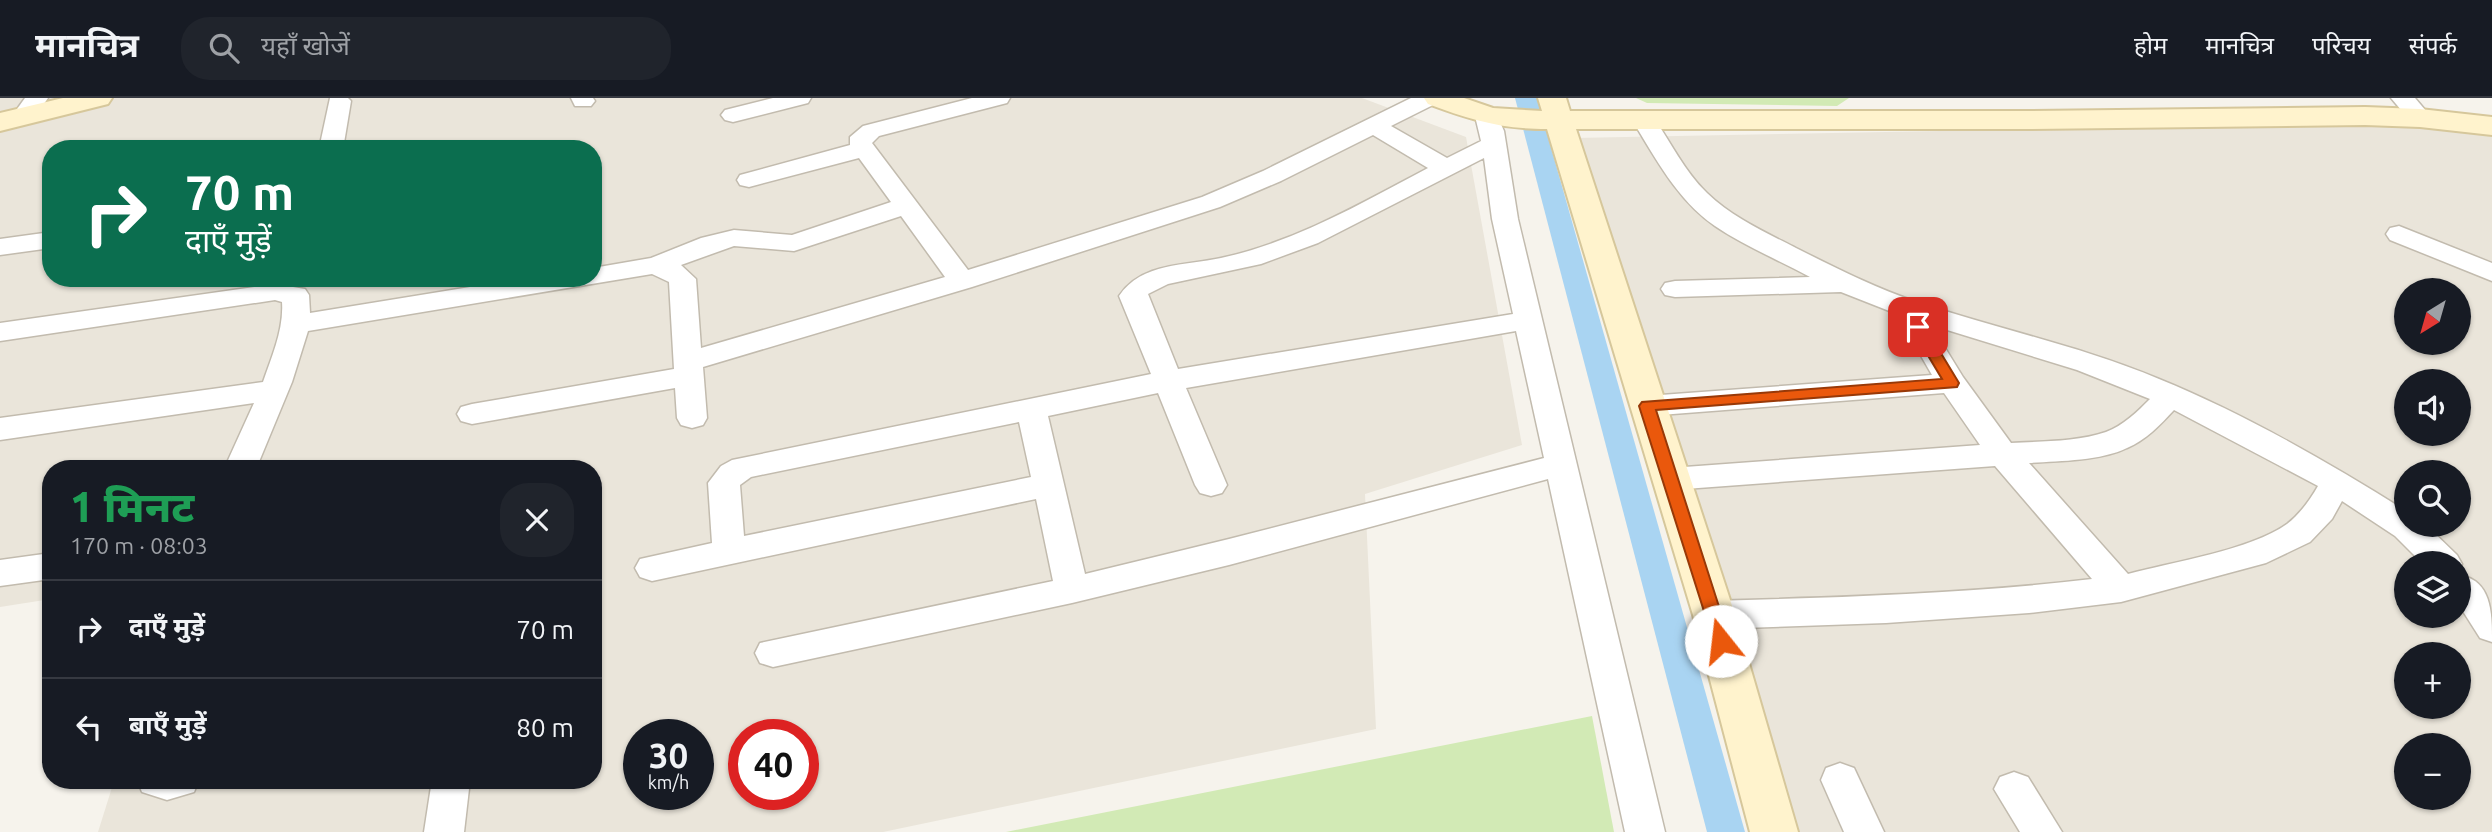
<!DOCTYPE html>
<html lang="hi">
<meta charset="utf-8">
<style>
body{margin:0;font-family:Ubuntu,"Noto Sans Devanagari",sans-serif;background:#20242c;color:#f1f3f6;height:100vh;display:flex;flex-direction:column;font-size:26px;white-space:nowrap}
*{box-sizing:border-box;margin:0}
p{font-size:23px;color:#9ea1a6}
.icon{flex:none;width:38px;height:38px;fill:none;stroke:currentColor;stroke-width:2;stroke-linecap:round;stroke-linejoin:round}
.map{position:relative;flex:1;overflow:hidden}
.panel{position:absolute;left:42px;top:362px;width:560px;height:329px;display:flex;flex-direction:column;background:#171b24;border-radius:28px;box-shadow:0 2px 5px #0004}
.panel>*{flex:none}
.hud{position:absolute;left:42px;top:42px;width:560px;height:147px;border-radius:28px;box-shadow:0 2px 5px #0004;background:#0b6e4f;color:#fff;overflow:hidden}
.needle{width:46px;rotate:217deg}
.tools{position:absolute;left:2394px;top:180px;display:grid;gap:14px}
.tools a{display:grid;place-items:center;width:77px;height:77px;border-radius:50%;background:#171b24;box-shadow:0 2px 5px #0004;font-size:35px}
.speed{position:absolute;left:623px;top:621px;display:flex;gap:14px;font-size:35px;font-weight:700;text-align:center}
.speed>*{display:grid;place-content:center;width:91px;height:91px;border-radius:50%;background:#171b24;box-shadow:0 2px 5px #0004;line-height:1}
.speed small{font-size:18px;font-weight:400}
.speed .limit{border:10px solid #d22;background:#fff;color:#111}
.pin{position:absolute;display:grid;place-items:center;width:60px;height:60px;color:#fff;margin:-30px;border-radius:14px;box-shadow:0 4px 10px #0006}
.me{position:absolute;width:77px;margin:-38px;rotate:344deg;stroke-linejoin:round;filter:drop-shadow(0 0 5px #0008)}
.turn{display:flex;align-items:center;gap:24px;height:147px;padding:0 28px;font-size:32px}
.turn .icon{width:91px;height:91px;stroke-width:2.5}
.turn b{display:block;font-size:49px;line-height:60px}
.round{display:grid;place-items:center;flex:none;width:74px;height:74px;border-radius:28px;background:#20242c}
.overview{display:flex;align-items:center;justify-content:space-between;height:119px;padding:0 28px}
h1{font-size:42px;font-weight:800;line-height:52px;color:#1e9e55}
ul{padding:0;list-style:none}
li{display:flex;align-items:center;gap:21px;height:98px;padding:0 28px;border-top:2px solid #363941}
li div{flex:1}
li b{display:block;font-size:26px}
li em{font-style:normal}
header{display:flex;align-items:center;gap:42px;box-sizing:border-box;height:98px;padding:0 35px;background:#171b24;border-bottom:2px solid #363941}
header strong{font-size:33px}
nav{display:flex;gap:38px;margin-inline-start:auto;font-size:24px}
.search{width:490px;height:63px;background:#20242c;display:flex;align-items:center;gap:18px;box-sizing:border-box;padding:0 24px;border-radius:28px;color:#9ea1a6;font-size:26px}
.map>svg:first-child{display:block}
</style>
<header>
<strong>मानचित्र</strong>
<div class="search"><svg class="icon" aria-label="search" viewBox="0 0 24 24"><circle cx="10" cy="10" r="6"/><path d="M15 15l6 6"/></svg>यहाँ खोजें</div>
<nav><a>होम</a><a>मानचित्र</a><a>परिचय</a><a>संपर्क</a></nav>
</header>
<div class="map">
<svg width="2492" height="734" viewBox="0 0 2492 734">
<rect width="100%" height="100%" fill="#f6f3ec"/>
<g fill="#eae5da" fill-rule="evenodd">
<path d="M0 0H1362L1466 39 1522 347 1365 396 1376 631 883 734H98L114 683 593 682V371H51V501L0 509ZM51 51H593V180H51ZM639 637H698V696H639ZM744 637H803V696H744Z"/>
<path d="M2410 24 2492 32V734H1786L1574 40ZM2406 192H2459V245H2406ZM2406 284H2459V336H2406ZM2406 374H2459V427H2406ZM2406 466H2459V518H2406ZM2406 556H2459V609H2406ZM2406 648H2459V700H2406Z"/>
</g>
<g fill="#d2eab5">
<path d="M1636 0H1849L1837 8 1647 5Z"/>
<path d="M1592 618 1614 734H1006Z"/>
</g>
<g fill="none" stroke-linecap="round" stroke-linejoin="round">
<path fill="#a9d4f2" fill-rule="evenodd" d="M1515 0H1537L1745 734H1707Z"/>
<g stroke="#c2bbae" stroke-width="3">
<g id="street">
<path d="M25 0H48L32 23H16L12 18Z"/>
<path d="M330 0H348L351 3 343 51H319Z"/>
<path d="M571 0H593L595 3 591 8H575Z"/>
<path d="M773 0H811L808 5 733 24 725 22 721 17 725 12Z"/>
<path d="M972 0H1010L1007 5 879 38 872 45 968 172 1202 99 1263 73 1411 0H1440L1437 5 1391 28 1447 60 1481 43 1475 18 1479 13H1495L1504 33 1518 121 1665 734H1625L1548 381 1229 467 1072 505 773 569 760 565 755 555 760 545 1053 483 1036 401 652 483 640 479 635 470 640 461 712 445 708 385 721 368 732 362 1151 276 1119 198C1142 164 1185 168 1221 160 1295 144 1362 105 1428 70L1373 37 1281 83 1220 109 972 189 703 269 707 320 703 327 692 330 681 327 677 320 675 290 472 326 461 323 457 316 461 309 472 306 674 271 669 184 652 176 308 233 292 284 256 371H224L254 305 0 342V320L263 284C272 258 284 231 282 204L275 202 0 243V225L275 186 305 191 309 197 310 215 525 180H593V170L651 160 701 140 734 132 792 137 891 104 859 60 749 89 740 87 737 82 740 77 850 47V39L863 28ZM1484 60 1492 121 1513 216 1178 271 1148 196 1168 186 1261 166 1318 145ZM901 118 945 179 701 250 696 181 681 167 734 148 794 153ZM1516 233 1544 360 1229 441 1085 476 1048 318 1158 295 1195 387 1200 395 1211 398 1222 395 1227 387 1186 290ZM1019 324 1031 379 744 438 740 387 751 379Z"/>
<path d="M2391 0H2415L2432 20 2428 25H2412Z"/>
<path d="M1644 15 1652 17C1670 43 1684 73 1707 95 1733 120 1765 134 1796 150 1836 170 1875 190 1917 204 1997 231 2081 248 2159 281 2245 316 2328 364 2406 413V427H2426L2457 457 2462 466 2459 472V466H2423L2395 438 2342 403 2332 421 2310 444 2266 465 2121 504 2029 515 1886 525 1714 531 1702 527 1697 517 1702 507 1714 503C1840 499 1967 496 2092 481L1995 368 1671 392 1660 389 1655 381 1660 373 1671 370 1980 347 1944 295 1647 318 1636 315 1632 308 1636 301 1647 298 1932 277 1897 216 1841 194 1675 199 1665 197 1661 191 1665 185 1675 183 1810 179C1779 162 1744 148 1715 128 1677 102 1655 59 1632 22L1636 17ZM1931 227 2077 272 2150 301C2138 313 2123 328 2106 334 2077 344 2042 343 2011 345L1963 279ZM2174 312 2318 388C2310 402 2300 416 2287 426 2251 452 2172 464 2128 476L2029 365C2058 363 2101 363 2127 350 2146 342 2160 327 2174 312Z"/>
<path d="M2399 128 2492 165V183L2390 142 2386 136 2390 130Z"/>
<path d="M51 134V150L0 157V141Z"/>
<path d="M51 455V481L0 488V462Z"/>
<path d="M2467 479C2492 488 2492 518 2492 544L2480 540 2459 507V481Z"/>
<path d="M1840 665 1854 670 1884 734H1844L1821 682 1826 670Z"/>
<path d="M2014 674 2028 679 2062 734H2020L1994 691 2000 679Z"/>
<path d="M137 682H199L194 694 167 702 142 694Z"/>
<path d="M432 682H470L464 734H424Z"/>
</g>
</g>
<g stroke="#d6c79b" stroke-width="4">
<g id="secondary">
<path d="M63 0H112L108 6 0 33V15Z"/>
<path d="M1424 0H1464L1493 10 1542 13 1538 0H1566L1570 13H2031L2365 9 2420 11 2492 19V37L2420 29 2365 27 2031 31H1576L1735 517 1798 734H1750L1693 517 1547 31C1501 31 1471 22 1428 6Z"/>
</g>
</g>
<use href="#street" fill="#fff" fill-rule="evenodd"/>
<use href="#secondary" fill="#fff3cd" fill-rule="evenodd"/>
</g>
<path fill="#ea580c" stroke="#983908" stroke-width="2" d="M1918 224 1925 229 1959 285 1957 289 1656 312 1730 543 1727 548 1721 551 1715 548 1639 308 1642 304 1942 281 1911 229Z"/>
</svg>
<div class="tools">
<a><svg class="needle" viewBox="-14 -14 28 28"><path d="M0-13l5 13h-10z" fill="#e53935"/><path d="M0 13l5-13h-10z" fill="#9ea1a6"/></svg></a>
<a><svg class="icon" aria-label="sound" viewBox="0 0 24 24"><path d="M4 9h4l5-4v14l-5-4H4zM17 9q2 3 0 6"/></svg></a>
<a><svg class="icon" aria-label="search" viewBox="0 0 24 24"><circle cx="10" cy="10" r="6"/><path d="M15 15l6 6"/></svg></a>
<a><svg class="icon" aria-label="layers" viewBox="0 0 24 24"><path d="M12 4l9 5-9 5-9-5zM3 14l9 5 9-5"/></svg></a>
<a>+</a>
<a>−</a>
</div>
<div class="speed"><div>30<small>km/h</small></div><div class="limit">40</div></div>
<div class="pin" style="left:1918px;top:229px;background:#d93025"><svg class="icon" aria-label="arrive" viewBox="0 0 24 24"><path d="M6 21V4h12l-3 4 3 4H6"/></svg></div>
<svg class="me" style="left:1721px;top:543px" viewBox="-20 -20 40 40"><circle r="19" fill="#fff"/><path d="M0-13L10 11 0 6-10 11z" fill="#ea580c"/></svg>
<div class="hud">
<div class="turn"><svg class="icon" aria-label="right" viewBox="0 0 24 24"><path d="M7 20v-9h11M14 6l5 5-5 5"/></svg><div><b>70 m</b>दाएँ मुड़ें</div></div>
</div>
<section class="panel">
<div class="overview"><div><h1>1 मिनट</h1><p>170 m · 08:03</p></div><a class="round"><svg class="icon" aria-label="close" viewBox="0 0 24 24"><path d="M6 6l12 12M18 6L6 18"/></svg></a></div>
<ul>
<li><svg class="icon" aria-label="right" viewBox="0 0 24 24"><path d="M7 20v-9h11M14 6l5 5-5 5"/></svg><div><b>दाएँ मुड़ें</b></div><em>70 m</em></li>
<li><svg class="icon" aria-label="left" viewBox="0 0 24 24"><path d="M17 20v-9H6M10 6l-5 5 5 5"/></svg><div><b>बाएँ मुड़ें</b></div><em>80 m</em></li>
</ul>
</section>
</div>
